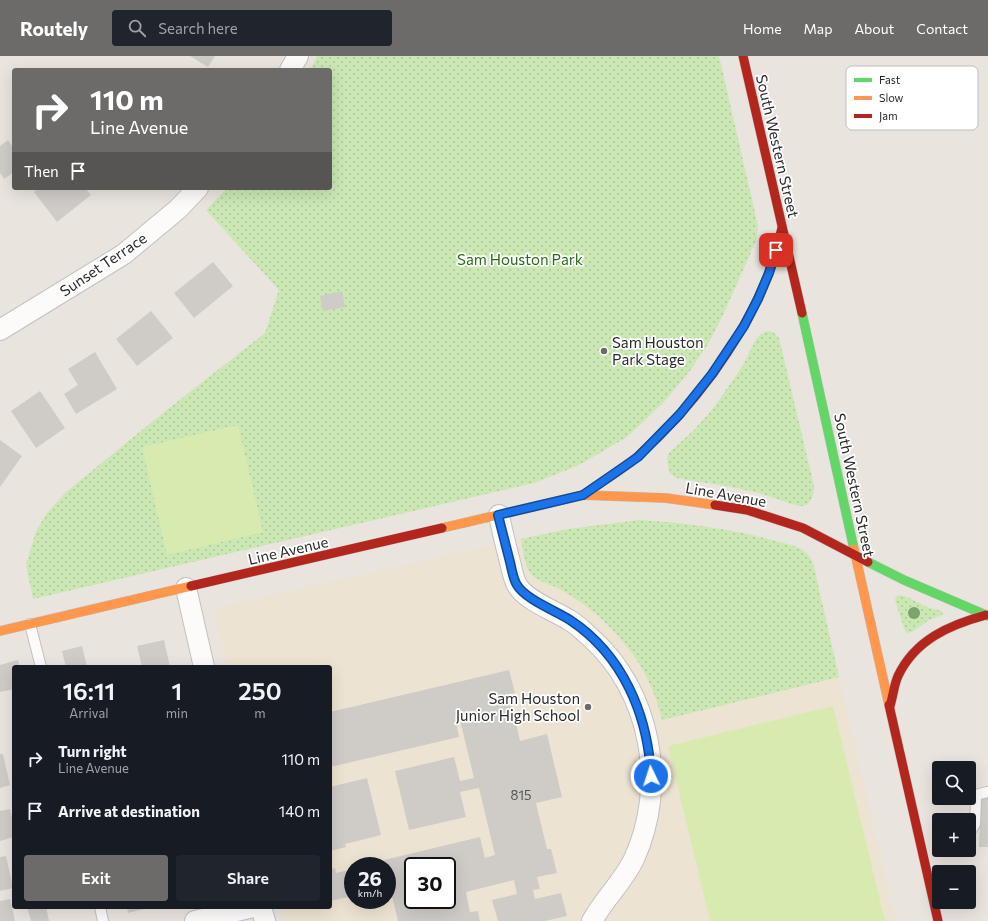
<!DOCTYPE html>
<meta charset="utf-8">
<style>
body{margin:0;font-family:Commissioner,sans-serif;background:#20242c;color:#f1f3f6;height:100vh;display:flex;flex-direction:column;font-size:15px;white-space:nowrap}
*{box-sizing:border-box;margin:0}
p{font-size:13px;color:#9ea1a6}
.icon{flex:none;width:22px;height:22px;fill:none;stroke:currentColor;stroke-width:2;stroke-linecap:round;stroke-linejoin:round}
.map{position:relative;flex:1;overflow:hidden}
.panel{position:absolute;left:12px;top:609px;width:320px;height:244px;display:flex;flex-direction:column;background:#171b24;border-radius:4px;box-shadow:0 4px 16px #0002}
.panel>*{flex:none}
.banner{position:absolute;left:12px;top:12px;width:320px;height:122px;border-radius:4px;box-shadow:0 4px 16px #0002;background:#6d6b69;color:#fff;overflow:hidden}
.fabs{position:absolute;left:932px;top:705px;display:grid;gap:8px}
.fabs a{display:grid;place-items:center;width:44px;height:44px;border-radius:4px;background:#171b24;box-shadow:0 4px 16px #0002;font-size:20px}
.speed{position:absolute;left:344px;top:801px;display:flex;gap:8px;font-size:20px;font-weight:700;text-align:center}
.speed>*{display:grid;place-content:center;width:52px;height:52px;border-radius:50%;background:#171b24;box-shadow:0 4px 16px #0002;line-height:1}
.speed small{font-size:10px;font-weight:400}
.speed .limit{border:2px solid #111;border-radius:6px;background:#fff;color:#111}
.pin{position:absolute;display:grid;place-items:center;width:34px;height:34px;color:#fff;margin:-17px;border-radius:8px;box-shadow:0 2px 6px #0006}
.me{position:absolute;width:44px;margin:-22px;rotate:356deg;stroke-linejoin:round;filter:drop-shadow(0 0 3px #0008)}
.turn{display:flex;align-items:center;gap:14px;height:84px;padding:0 12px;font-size:18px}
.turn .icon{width:52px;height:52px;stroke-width:2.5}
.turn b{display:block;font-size:28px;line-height:34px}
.then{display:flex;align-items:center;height:38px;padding:0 12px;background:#0003;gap:8px;font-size:15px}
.eta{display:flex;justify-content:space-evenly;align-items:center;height:68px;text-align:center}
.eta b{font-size:24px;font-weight:600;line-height:28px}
.primary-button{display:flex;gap:8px;margin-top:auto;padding:8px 12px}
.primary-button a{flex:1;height:46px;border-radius:4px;background:#6d6b69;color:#fff;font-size:16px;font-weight:600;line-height:46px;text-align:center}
.primary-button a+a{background:#20242c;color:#f1f3f6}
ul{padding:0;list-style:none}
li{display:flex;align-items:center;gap:12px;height:52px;padding:0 12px}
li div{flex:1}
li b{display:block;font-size:15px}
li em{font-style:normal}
header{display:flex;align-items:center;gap:24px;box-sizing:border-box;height:56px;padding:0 20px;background:#6d6b69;color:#fff}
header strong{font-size:19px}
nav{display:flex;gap:22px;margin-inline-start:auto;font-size:14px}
.search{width:280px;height:36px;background:#20242c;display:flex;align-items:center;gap:10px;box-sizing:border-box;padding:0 14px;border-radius:4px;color:#9ea1a6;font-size:15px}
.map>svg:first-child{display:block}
</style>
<header>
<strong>Routely</strong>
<div class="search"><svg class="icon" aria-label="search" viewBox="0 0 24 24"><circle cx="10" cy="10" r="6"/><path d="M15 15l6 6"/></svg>Search here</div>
<nav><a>Home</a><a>Map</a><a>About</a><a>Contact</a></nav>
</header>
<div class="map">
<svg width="988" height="865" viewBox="0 0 988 865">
<defs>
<pattern id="grass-dots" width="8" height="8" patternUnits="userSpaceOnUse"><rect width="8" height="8" fill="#cae7b4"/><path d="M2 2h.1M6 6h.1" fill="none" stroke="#aec69b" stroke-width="1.8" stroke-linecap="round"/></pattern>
</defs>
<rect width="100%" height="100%" fill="#e9e4de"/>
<path fill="#ede3d2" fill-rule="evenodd" d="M640 464 680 467 756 480 793 490 802 494 810 501 813 507 895 865H284L281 851H330V611H227L214 552 554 475ZM353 810H387V844H353ZM413 810H447V844H413Z"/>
<g fill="url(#grass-dots)">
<path d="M317 0H719L758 170 756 185 722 261 708 288 689 316 663 347 627 381 579 409 534 427 33 543 26 509 36 475 47 457 65 437 153 365 265 277 279 234 206 154 227 132H330V14H311Z"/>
<path d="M767 275 773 276 779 282 814 430C814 441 810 451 798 450L758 437 732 431 676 422 670 417 668 410 667 403 669 397 694 374 712 354 742 311 756 283 761 278Z"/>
<path d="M640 464C683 467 726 472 768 483 779 486 791 488 801 493 807 497 810 501 813 507L839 621 662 664C659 650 654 637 648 624 636 596 602 559 576 543 571 540 566 536 560 533 551 528 537 526 531 518 524 509 523 493 521 483L569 473Z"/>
<path d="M899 539C909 540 918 547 927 551 932 553 938 553 943 556L942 559 929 564 912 576 908 577 905 575 895 544 896 541Z"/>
</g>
<g fill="#d7ebb1">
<path d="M238 369 263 476 167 499 142 391Z"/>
<path d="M833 650 885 865H710L668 690Z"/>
</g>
<g fill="#cfccc8" fill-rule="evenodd">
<path d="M190 0H215L208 11Z"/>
<path d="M8 84 14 93V116L4 123 0 117V90Z"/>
<path d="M39 132H85L91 139 57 166 34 136Z"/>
<path d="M213 206 233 230 194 262 174 237Z"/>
<path d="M342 235 345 251 323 255 320 240Z"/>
<path d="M151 255 173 282 137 310 116 283Z"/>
<path d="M95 296 117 333 76 358 64 338 78 329 68 313Z"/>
<path d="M40 335 65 372 36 392 11 355Z"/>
<path d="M0 384 22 400 0 431Z"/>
<path d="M164 584 170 611H142L137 590Z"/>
<path d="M82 590 87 611H66L62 595Z"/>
<path d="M18 604 20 611H14V633L0 636V609Z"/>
<path d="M509 614 515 637 509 638 520 685 547 678 562 741 536 747 547 793H551L557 817 537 821 540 833 533 834 535 843 561 837 567 860 545 865H498L492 844 517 838 514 824 466 836 470 856 478 855 480 865H398L387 819V810H385L384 804 480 781 485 802 495 799 479 732 460 736 466 761 409 774 395 715 454 701 460 725 474 722 459 660 455 661 459 681 330 711V656ZM413 810H447V844H413Z"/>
<path d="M0 698H3L10 729 0 732Z"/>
<path d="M367 722 381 779 345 788 346 791 330 795V731Z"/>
<path d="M981 742H988V791H979Z"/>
<path d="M10 753 14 770V781L0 785V755Z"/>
<path d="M6 800 13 832 0 835V801Z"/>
<path d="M335 812 336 817 353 813V840L330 845V813Z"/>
<path d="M10 843 15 865H0V845Z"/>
<path d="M27 851H46L49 865H31Z"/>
<path d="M127 851H143L144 853 128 857Z"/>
</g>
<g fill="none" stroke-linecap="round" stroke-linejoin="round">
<g stroke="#c2c0c0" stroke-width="12">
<g id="lane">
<path d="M30 568 41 611"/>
<path d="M969 774 972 773 975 768 976 741 979 738 988 736"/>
<path d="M100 851 103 865"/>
</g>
</g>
<g stroke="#c2c0c0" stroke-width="22">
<g id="street">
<path d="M290 14 298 0"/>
<path d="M0 274 124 198 178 153 198 132"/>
<path d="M499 459C502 475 506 490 510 506 512 513 513 522 517 529 525 544 555 555 569 564 577 568 583 575 590 581 651 635 668 729 634 803 623 826 604 843 592 865"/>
<path d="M186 532 204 611"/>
<path d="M261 851 265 865"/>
<path d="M195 865 253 851"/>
</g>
</g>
<g stroke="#c2c0c0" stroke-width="10">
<g id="fast">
<path d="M802 257 854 493"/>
<path d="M868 506 904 524 988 560"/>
</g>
</g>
<g stroke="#c2c0c0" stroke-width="10">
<g id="slow">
<path d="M442 472 583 439 666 442 715 449"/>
<path d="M854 493 889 649"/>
<path d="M0 575 191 530"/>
</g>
</g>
<g stroke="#c2c0c0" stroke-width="10">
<g id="jam">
<path d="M743 0 802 257"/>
<path d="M583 439C601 426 621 415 638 400 692 352 741 287 768 219 774 204 778 187 782 172"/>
<path d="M715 449 747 454 803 472 868 506"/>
<path d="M191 530 442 472"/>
<path d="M889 649 938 865"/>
<path d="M890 650C893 640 894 629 898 620 915 584 949 569 986 559"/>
</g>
</g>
<use href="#lane" stroke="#fcfbfa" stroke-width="10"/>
<use href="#street" stroke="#fcfbfa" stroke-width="20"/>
<use href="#fast" stroke="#63d668" stroke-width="9"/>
<use href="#slow" stroke="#ff974d" stroke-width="9"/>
<use href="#jam" stroke="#b3261e" stroke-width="9"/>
</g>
<circle fill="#7fa36f" cx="914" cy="557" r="6"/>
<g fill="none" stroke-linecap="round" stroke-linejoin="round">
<g stroke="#114b97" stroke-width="10">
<path id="route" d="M651 720C648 659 623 599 570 564 556 555 525 543 517 529 513 523 512 514 510 506 506 490 502 475 498 459L583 439 638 401 680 358 712 318 744 270 758 243 769 217 776 194"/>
</g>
<use href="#route" stroke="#1a73e8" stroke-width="7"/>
</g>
<g fill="#6d6b69" stroke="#fff" stroke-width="1.5">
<circle cx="604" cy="295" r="4"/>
<circle cx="588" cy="651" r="4"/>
</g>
<g text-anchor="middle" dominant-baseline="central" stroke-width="3.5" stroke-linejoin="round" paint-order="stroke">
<g font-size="13" fill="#545352">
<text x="521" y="739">815</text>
</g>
<g font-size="15" fill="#2a2a2a" stroke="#fff">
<text transform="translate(778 90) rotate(77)">South Western Street</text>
<text transform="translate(103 208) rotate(-34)">Sunset Terrace</text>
<text transform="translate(855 429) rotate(78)">South Western Street</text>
<text transform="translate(726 438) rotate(10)">Line Avenue</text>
<text transform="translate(288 494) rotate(-13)">Line Avenue</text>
</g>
<g font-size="15" fill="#286d14" stroke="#fff">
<text x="520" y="203">Sam Houston Park</text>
</g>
<g font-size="15" fill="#2a2a2a" stroke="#fff" text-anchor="start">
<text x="612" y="286">Sam Houston<tspan x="612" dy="17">Park Stage</tspan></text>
<text x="580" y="642" text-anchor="end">Sam Houston<tspan x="580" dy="17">Junior High School</tspan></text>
</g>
</g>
<rect x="846" y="10" width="132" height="64" rx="6" fill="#fff" stroke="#bfbfbf" stroke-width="1"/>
<rect x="854" y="22" width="18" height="4" fill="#63d668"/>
<rect x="854" y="40" width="18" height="4" fill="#ff974d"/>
<rect x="854" y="58" width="18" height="4" fill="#b3261e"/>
<g font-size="11" fill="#2a2a2a">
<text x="879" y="28">Fast</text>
<text x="879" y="46">Slow</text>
<text x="879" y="64">Jam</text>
</g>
</svg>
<div class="fabs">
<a><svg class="icon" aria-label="search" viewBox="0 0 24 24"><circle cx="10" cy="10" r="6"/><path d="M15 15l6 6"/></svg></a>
<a>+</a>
<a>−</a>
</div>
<div class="speed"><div>26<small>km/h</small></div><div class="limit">30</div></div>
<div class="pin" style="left:776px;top:194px;background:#d93025"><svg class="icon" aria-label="arrive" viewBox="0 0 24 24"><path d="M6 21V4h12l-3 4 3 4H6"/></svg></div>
<svg class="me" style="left:651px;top:720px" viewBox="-20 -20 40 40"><circle r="17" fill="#1a73e8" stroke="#fff" stroke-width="3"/><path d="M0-11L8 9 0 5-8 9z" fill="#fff"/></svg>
<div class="banner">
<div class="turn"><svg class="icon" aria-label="right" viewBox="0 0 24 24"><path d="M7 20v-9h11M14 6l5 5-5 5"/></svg><div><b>110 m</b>Line Avenue</div></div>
<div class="then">Then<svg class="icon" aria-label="arrive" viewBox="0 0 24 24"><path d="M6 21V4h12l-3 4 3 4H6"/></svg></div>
</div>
<section class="panel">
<div class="eta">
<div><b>16:11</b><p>Arrival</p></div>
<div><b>1</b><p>min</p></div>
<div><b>250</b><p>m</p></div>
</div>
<ul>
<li><svg class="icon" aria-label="right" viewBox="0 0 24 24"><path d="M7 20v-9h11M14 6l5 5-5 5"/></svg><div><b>Turn right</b><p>Line Avenue</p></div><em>110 m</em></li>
<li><svg class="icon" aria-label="arrive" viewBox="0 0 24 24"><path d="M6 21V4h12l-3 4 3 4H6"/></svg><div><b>Arrive at destination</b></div><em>140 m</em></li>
</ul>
<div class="primary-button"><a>Exit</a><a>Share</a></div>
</section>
</div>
